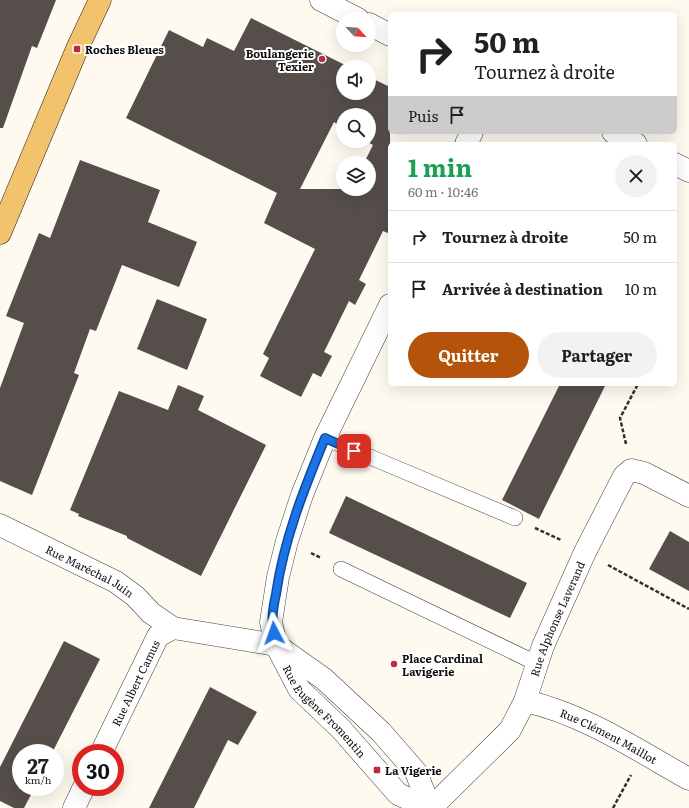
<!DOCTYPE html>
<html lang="fr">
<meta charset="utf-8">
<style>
body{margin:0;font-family:Literata,serif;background:#f2f2f2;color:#202124;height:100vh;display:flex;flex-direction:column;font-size:15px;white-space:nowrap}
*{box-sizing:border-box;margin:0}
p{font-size:13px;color:#757577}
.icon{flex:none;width:22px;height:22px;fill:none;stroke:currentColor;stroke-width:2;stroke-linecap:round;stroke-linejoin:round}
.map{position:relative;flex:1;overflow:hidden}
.side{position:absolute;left:388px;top:142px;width:289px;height:244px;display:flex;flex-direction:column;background:#fff;border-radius:6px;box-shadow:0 4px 16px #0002}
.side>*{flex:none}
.banner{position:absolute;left:388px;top:12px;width:289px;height:122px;border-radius:6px;box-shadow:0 4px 16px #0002;background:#fff;color:#202124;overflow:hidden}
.needle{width:26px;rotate:116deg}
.buttons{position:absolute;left:336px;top:12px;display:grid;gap:8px}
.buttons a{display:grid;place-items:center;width:40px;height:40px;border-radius:50%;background:#fff;box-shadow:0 4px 16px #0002;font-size:20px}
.speed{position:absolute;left:12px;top:744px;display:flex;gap:8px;font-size:20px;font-weight:700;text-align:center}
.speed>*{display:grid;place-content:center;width:52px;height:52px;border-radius:50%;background:#fff;box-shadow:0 4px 16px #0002;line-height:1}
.speed small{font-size:10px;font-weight:400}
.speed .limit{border:6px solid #d22;background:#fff;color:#111}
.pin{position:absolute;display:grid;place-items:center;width:34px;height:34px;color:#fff;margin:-17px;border-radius:8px;box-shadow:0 2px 6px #0006}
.me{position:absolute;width:44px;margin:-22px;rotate:356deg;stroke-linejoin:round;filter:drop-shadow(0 0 3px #0008)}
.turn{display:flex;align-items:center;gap:14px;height:84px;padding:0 20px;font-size:18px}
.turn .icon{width:52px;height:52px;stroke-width:2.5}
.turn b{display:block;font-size:28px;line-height:34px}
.then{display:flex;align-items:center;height:38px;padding:0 20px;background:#0003;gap:8px;font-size:15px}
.round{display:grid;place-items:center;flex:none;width:42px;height:42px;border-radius:21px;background:#f2f2f2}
.head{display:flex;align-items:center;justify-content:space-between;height:68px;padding:0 20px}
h1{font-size:24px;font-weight:700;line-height:30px;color:#1e9e55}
.button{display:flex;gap:8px;margin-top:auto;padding:8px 20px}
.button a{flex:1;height:46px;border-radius:24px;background:#b45309;color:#fff;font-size:16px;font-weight:700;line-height:46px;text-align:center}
.button a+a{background:#f2f2f2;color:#202124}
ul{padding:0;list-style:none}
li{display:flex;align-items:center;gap:12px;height:52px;padding:0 20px;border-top:1px solid #e0e0e0}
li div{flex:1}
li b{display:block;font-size:15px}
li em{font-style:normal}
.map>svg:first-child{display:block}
</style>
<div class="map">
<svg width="689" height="808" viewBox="0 0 689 808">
<rect width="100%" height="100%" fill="#fefaf0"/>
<g fill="#564e4b" fill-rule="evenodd">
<path d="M0 0H56L37 48 32 46 3 128H0Z"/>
<path d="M251 18 349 67H343V93H369V77L390 87V234L383 231 359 280 366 284 355 305 349 301 324 352 332 356 321 377 313 373 301 397 260 376 269 358 263 354 315 249 264 223 277 193 126 118 169 30 203 47 207 38 234 51ZM343 115H369V141H366L373 145 364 163H369V189H300L334 122 343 128Z"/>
<path d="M80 160 160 190 148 222 197 242 179 287 122 265 96 331 90 329 74 373 79 375 32 495 0 481V388L24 323 6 316 39 233 50 238Z"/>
<path d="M157 299 207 319 187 370 137 349Z"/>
<path d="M560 384H606L539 519 502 500Z"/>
<path d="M178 385 204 396 198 410 266 445 201 576 127 538V536L78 516 79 514 70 510 119 391 168 410Z"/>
<path d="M346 496 527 583 510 618 329 533Z"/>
<path d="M670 531 689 542V591L649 569Z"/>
<path d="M64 641 100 659 52 753H21V787H35L24 808H14L0 801V767Z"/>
<path d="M210 687 257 712 238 745 228 740 194 808H149Z"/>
</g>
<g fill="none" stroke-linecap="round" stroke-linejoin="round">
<g stroke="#414141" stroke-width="16">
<g id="service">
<path d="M325 438 515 518"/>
<path d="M341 569 536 663"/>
</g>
</g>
<g stroke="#414141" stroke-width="23">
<g id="minor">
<path d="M466 144 472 132"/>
<path id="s1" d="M390 305 325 438 302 495 287 541 278 577 271 622 276 645 299 689 341 729 398 794 428 808"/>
<path id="s2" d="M0 525 116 582 135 596 151 613 173 628"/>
<path id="s3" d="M525 701C584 714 637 750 689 779"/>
<path id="s4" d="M101 753 158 636 173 628 276 645 324 679 381 732 416 772 430 808"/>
<path d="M74 808 84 787"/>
<path id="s5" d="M431 808 510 730 525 701 543 646 585 552 624 476 631 470 644 473 689 496"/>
</g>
</g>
<g stroke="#414141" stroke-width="23">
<g id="tertiary">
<path d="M321 0 358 19"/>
<path d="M369 24 390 35"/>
<path d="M613 132 636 144"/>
<path d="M675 164 689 171"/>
</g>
</g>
<g stroke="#1f1f1f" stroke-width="23">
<path id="primary" d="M0 233 77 49 100 0"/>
</g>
<g stroke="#303030" stroke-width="2.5" stroke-dasharray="4 2" stroke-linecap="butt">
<path d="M626 444 620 418 638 384"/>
<path d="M535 528 561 540"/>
<path d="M311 553 321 558"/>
<path d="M608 565 689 609"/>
<path d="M613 808 631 775"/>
</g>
<use href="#service" stroke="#fff" stroke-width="15"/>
<use href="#minor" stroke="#fff" stroke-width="22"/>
<use href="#tertiary" stroke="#fff" stroke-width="22"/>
<use href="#primary" stroke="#f2c26c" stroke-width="22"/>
</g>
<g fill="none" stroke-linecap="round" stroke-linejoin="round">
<g stroke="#114b97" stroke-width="10">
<path id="route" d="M274 633C271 619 273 608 276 594 284 539 304 489 325 438L354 451"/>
</g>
<use href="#route" stroke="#1a73e8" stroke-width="7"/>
</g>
<g fill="#b92c42" stroke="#fff" stroke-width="1.5">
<rect x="73" y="45" width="8" height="8" rx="2"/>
<circle cx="322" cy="59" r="4"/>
<circle cx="394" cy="664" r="4"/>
<rect x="373" y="766" width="8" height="8" rx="2"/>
</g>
<g text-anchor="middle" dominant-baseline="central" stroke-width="4" stroke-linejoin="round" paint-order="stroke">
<g font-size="11" font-weight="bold" fill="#0e0e0e" stroke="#fff" text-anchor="start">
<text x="85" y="49">Roches Bleues</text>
<text x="314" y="53" text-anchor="end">Boulangerie<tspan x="314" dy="13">Texier</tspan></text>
<text x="402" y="658">Place Cardinal<tspan x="402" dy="13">Lavigerie</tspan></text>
<text x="385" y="770">La Vigerie</text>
</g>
<g font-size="11" fill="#0e0e0e" stroke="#fff">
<text stroke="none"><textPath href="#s2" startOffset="101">Rue Maréchal Juin</textPath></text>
<text stroke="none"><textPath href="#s5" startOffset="232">Rue Alphonse Laverand</textPath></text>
<text stroke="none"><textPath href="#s4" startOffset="78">Rue Albert Camus</textPath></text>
<text stroke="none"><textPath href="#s1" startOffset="447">Rue Eugène Fromentin</textPath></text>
<text stroke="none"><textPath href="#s3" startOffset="91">Rue Clément Maillot</textPath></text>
</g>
</g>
</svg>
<div class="buttons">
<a><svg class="needle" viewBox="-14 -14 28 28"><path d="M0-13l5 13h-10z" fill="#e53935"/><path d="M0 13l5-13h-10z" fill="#757577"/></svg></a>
<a><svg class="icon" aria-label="sound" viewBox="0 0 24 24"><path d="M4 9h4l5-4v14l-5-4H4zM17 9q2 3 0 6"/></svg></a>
<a><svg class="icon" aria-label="search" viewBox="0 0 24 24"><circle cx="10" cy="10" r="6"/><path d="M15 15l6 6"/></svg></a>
<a><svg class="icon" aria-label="layers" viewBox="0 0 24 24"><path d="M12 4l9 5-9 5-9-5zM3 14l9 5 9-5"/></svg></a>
</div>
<div class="speed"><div>27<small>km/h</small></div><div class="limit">30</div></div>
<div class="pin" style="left:354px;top:451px;background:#d93025"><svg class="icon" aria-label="arrive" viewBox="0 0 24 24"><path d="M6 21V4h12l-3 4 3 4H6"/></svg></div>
<svg class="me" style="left:274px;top:633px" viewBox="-20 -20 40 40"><path d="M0-17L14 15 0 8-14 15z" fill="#1a73e8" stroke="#fff" stroke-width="4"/></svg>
<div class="banner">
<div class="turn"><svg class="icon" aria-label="right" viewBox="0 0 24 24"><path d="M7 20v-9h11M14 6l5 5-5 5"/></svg><div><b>50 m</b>Tournez à droite</div></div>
<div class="then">Puis<svg class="icon" aria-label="arrive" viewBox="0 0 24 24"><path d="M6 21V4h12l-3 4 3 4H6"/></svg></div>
</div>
<section class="side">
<div class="head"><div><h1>1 min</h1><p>60 m · 10:46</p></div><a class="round"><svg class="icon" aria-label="close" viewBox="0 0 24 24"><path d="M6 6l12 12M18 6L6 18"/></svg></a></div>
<ul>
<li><svg class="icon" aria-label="right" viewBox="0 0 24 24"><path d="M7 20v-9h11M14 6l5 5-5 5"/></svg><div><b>Tournez à droite</b></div><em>50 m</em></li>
<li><svg class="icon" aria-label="arrive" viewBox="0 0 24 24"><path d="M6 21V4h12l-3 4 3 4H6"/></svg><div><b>Arrivée à destination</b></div><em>10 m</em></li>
</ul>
<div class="button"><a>Quitter</a><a>Partager</a></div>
</section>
</div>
